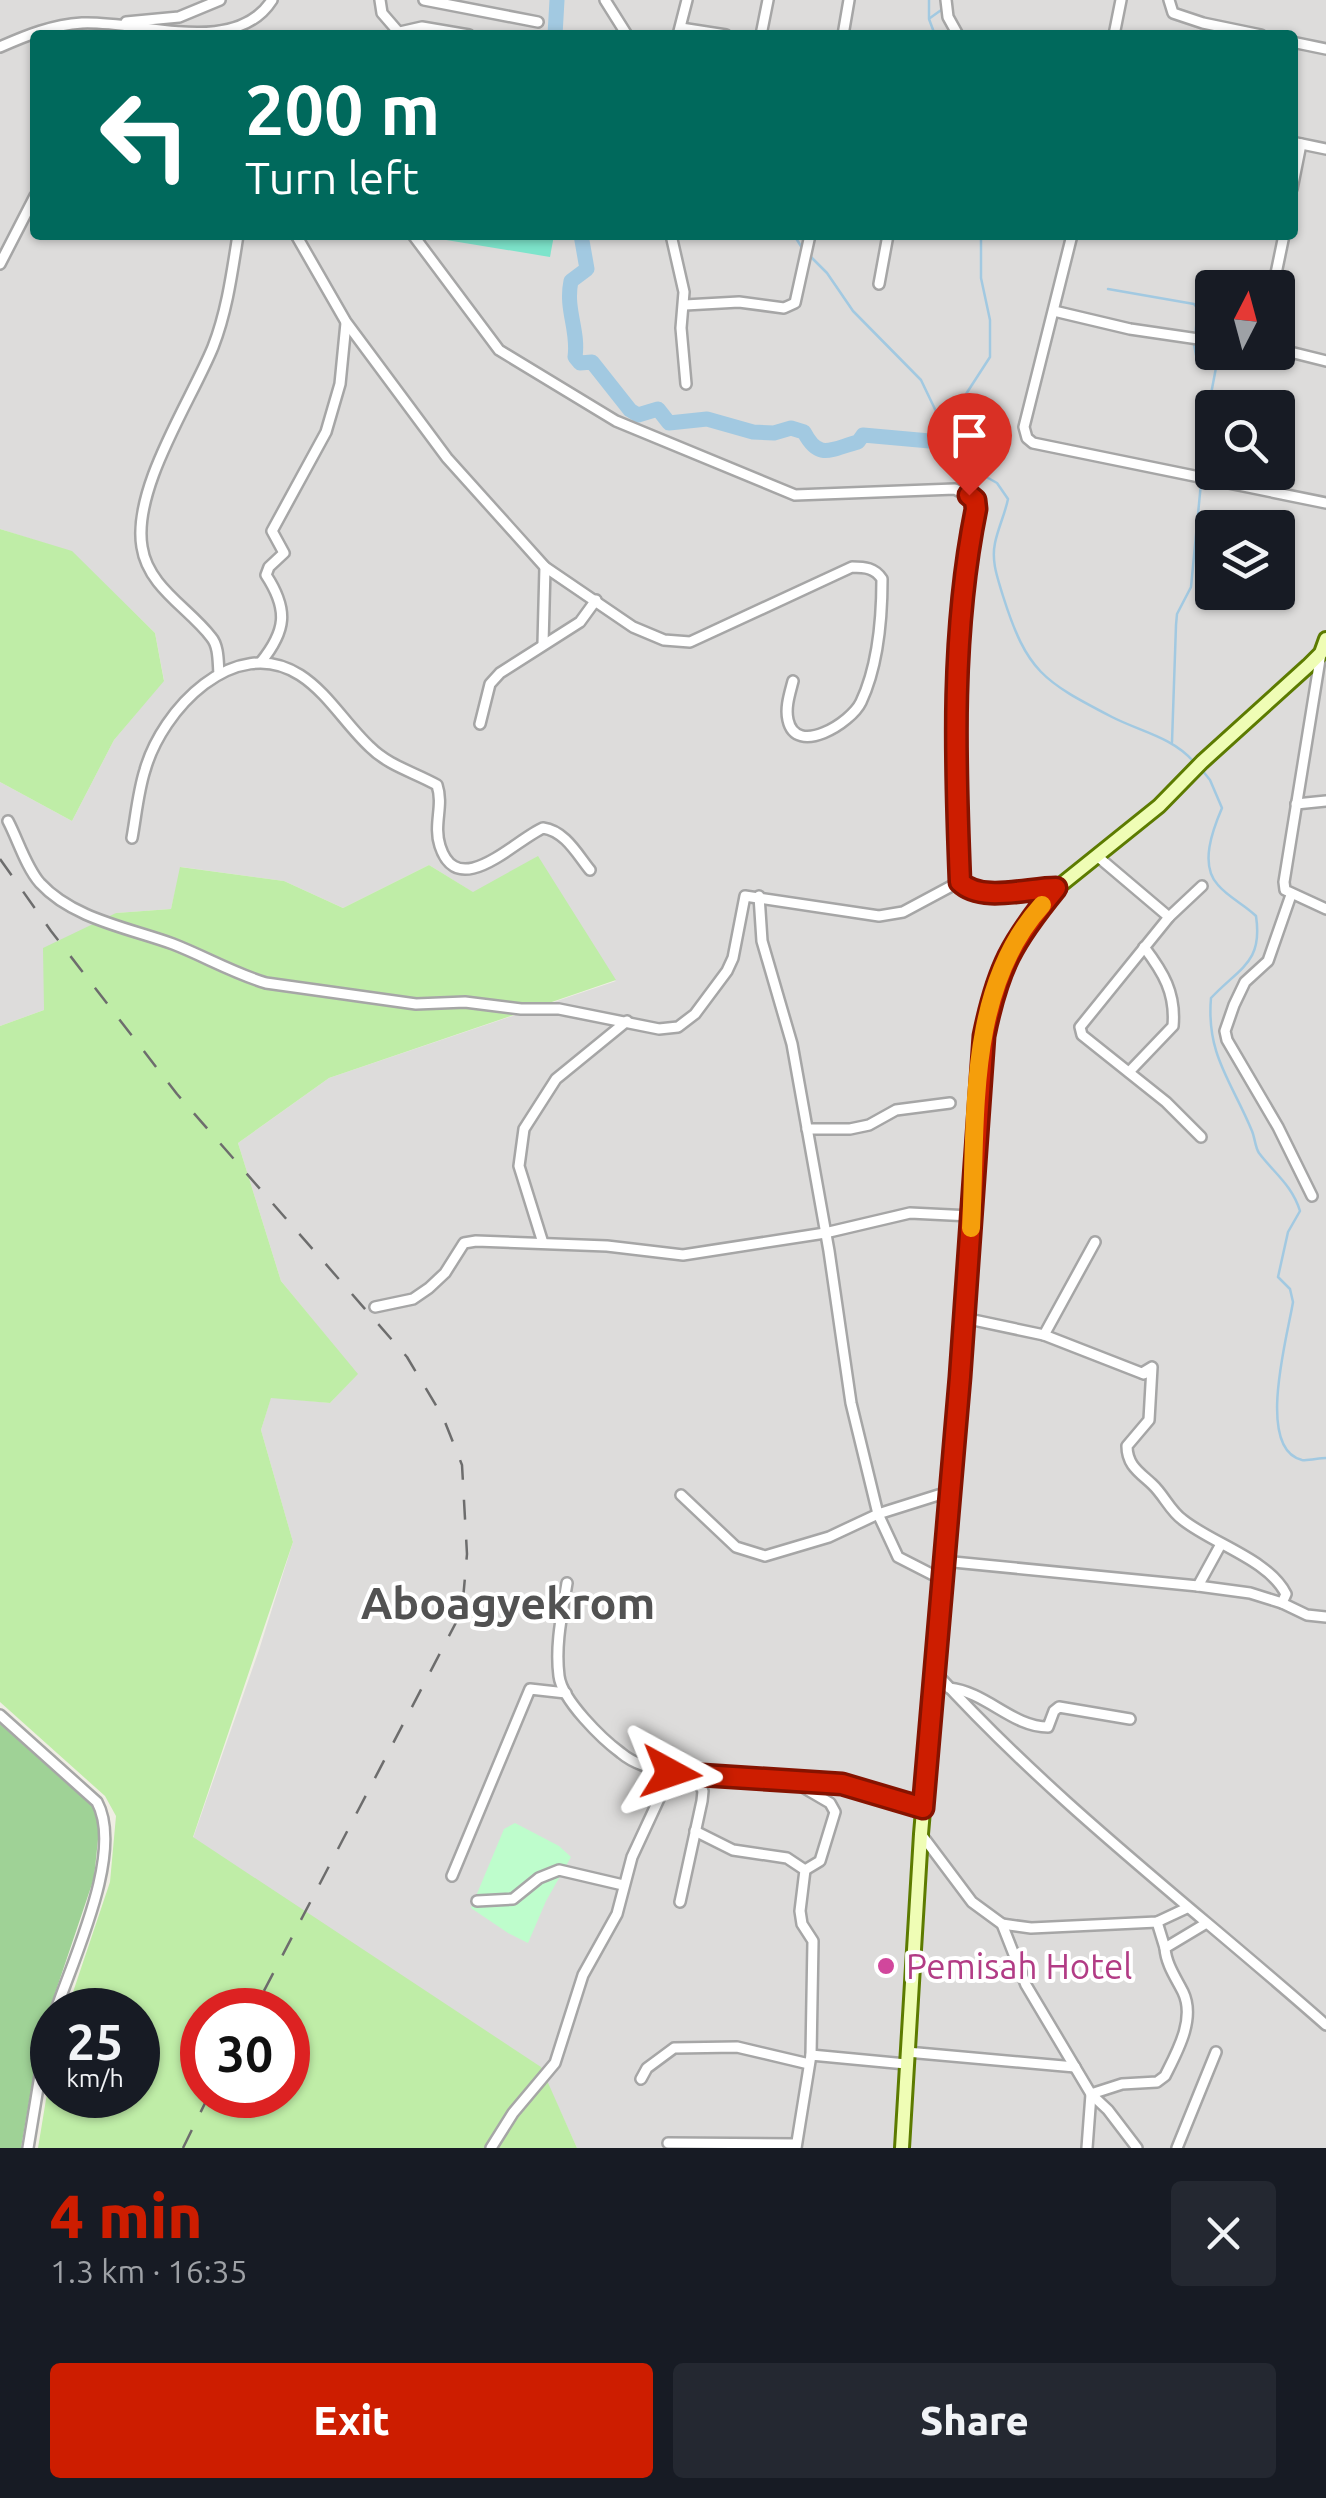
<!DOCTYPE html>
<meta charset="utf-8">
<style>
body{margin:0;font-family:Ubuntu,sans-serif;background:#242831;color:#f1f3f6;height:100vh;display:flex;flex-direction:column;font-size:38px;white-space:nowrap}
*{box-sizing:border-box;margin:0}
p{font-size:32px;color:#9ea1a6}
.icon{flex:none;width:55px;height:55px;fill:none;stroke:currentColor;stroke-width:2;stroke-linecap:round;stroke-linejoin:round}
.map{position:relative;height:2148px;overflow:hidden}
.side{display:flex;flex-direction:column;background:#171b24;flex:1}
.side>*{flex:none}
.guide{position:absolute;left:30px;top:30px;width:1268px;height:210px;border-radius:10px;box-shadow:0 2px 8px #0004;background:#00695c;color:#fff;overflow:hidden}
.needle{width:65px;rotate:6deg}
.fabs{position:absolute;left:1195px;top:270px;display:grid;gap:20px}
.fabs a{display:grid;place-items:center;width:100px;height:100px;border-radius:10px;background:#171b24;box-shadow:0 2px 8px #0004;font-size:50px}
.speed{position:absolute;left:30px;top:1988px;display:flex;gap:20px;font-size:50px;font-weight:700;text-align:center}
.speed>*{display:grid;place-content:center;width:130px;height:130px;border-radius:50%;background:#171b24;box-shadow:0 2px 8px #0004;line-height:1}
.speed small{font-size:25px;font-weight:400}
.speed .limit{border:15px solid #d22;background:#fff;color:#111}
.pin{position:absolute;display:grid;place-items:center;width:85px;height:85px;color:#fff;margin:-102px -42px;border-radius:50% 50% 50% 0;rotate:-45deg;box-shadow:0 0 10px #0007}
.pin .icon{rotate:45deg}
.me{position:absolute;width:110px;margin:-55px;rotate:95deg;stroke-linejoin:round;filter:drop-shadow(0 0 8px #0008)}
.turn{display:flex;align-items:center;gap:35px;height:210px;padding:0 50px;font-size:45px}
.turn .icon{width:130px;height:130px;stroke-width:2.5}
.turn b{display:block;font-size:70px;line-height:85px}
.round{display:grid;place-items:center;flex:none;width:105px;height:105px;border-radius:10px;background:#242831}
.head{display:flex;align-items:center;justify-content:space-between;height:170px;padding:0 50px}
h1{font-size:60px;font-weight:800;line-height:75px;color:#cd1d00}
.button{display:flex;gap:20px;margin-top:auto;padding:20px 50px}
.button a{flex:1;height:115px;border-radius:10px;background:#cd1d00;color:#fff;font-size:40px;font-weight:800;line-height:115px;text-align:center}
.button a+a{background:#242831;color:#f1f3f6}
.map>svg:first-child{display:block}
</style>
<div class="map">
<svg width="1326" height="2148" viewBox="0 0 1326 2148">
<rect width="100%" height="100%" fill="#f0eee4"/>
<path fill="#dddcdb" fill-rule="evenodd" d="M0 0H1326V2148H577L540 2067 193 1838 259 1650 293 1542 261 1430 271 1397 330 1403 357 1374 281 1281 238 1143 329 1078 616 981 429 865 343 908 284 881 181 867 171 909 116 913 44 1010 0 1026V782L72 821 114 740 164 680 155 633 72 552 0 529ZM35 35H1292V235H35ZM1212 288H1278V352H1212ZM1212 408H1278V472H1212ZM1212 528H1278V592H1212Z"/>
<g fill="#bfeda7" fill-rule="evenodd">
<path d="M0 529 72 551 155 633 164 681 114 740 72 821 0 782Z"/>
<path d="M538 856 616 980 329 1078 238 1143 281 1281 358 1374 330 1403 271 1398 261 1430 293 1542 193 1837 541 2067 577 2148H38L52 2063V2095H138V2010H67L110 1882 116 1816 105 1796 0 1702V1026L44 1010 43 948 116 913 171 909 180 867 284 881 343 908 429 865 473 892ZM202 2010H288V2095H202Z"/>
</g>
<path fill="#9fd296" d="M0 1724 92 1806 100 1820 94 1878 40 2038 21 2148H0Z"/>
<path fill="#befdcc" d="M515 1823 559 1846 571 1857 546 1901 528 1943 508 1933 471 1908 504 1829Z"/>
<path fill="#7de4cb" d="M416 235H554L550 257Z"/>
<g fill="none" stroke-linecap="round" stroke-linejoin="round">
<g stroke="#a2c9e1" stroke-width="2.5">
<path d="M929 0V19L935 35"/>
<path d="M930 18 944 8"/>
<path d="M794 235 804 251"/>
<path d="M981 235V278L990 320V357L944 428V453L997 483 1008 499C1005 514 998 528 995 543 991 562 998 579 1003 596 1027 672 1043 681 1112 717 1139 731 1172 737 1193 761"/>
<path d="M810 256 827 273 853 311 921 380 944 428"/>
<path d="M1108 289 1194 304 1198 309 1195 337"/>
<path d="M1194 344 1196 355 1213 357"/>
<path d="M1213 408 1215 400 1211 394 1219 352"/>
<path d="M1201 474 1206 429 1212 408"/>
<path d="M1172 742 1176 625 1177 614 1191 587 1201 483"/>
<path d="M1202 770 1210 780 1222 808C1213 829 1199 865 1218 885 1228 897 1245 905 1256 916 1263 963 1240 967 1211 998 1206 1055 1232 1082 1252 1131 1255 1138 1255 1147 1259 1153 1274 1173 1292 1185 1300 1211L1288 1232 1278 1277 1290 1289 1293 1302C1288 1334 1255 1449 1302 1460 1308 1461 1319 1458 1326 1458"/>
</g>
<g stroke="#a2c9e1" stroke-width="15">
<path d="M555 35 557 0"/>
<path d="M581 235 587 269 571 281C565 310 579 330 575 357L580 363 592 362 630 410 638 415 658 409 669 423 707 419 753 432 774 433 791 428 804 432C819 461 831 449 858 442L863 435 941 442"/>
</g>
<g stroke="#a6a6a6" stroke-width="14">
<g id="street">
<path d="M380 0 382 13 401 35"/>
<path d="M424 0 538 22"/>
<path d="M605 0 627 35"/>
<path d="M946 0 948 17 958 35"/>
<path d="M1169 0 1173 13 1203 23 1261 35"/>
<path d="M126 22 179 17 220 0"/>
<path d="M681 28 726 35"/>
<path d="M400 32 422 27 469 35"/>
<path d="M678 35 687 0"/>
<path d="M761 35 768 0"/>
<path d="M843 35 849 0"/>
<path d="M1114 35 1121 0"/>
<path d="M1292 42 1326 49"/>
<path d="M0 47C27 35 52 25 82 23 140 20 235 58 272 0"/>
<path d="M1292 142 1326 149"/>
<path d="M1292 189 1301 144"/>
<path d="M296 235 346 322 447 458 545 567 633 627 664 640 690 642 852 567C865 567 875 568 882 579 882 618 878 666 861 702 851 723 796 757 788 720 785 707 790 693 793 681"/>
<path d="M413 235 499 350 616 421 795 495 955 489 975 500 976 509C951 632 956 758 959 882 981 903 1028 888 1057 888"/>
<path d="M671 235 684 292 681 328 686 384"/>
<path d="M1072 235 1024 427 1027 438 1033 443 1326 503"/>
<path d="M0 264 35 196"/>
<path d="M879 284 888 235"/>
<path d="M1273 288 1284 235"/>
<path d="M685 305 739 302 784 308 795 303 810 235"/>
<path d="M1054 311 1130 329 1212 341"/>
<path d="M1278 349 1326 361"/>
<path d="M543 644 545 567"/>
<path d="M1321 653 1284 882 1285 890 1326 909"/>
<path d="M261 662C286 631 289 610 266 575L269 567 284 553 272 531 326 432 340 384 346 323"/>
<path d="M219 674C218 662 219 646 211 637 189 608 148 587 142 547 132 489 191 401 213 347 227 311 232 273 238 235"/>
<path d="M480 724 490 684 500 673 580 622 596 600"/>
<path d="M1296 804 1326 801"/>
<path d="M8 821C18 840 26 867 40 883 73 919 129 928 173 944 204 956 233 973 266 983L416 1004 465 1002 521 1009H559L659 1029 678 1027 695 1014 727 971 733 958 745 896 879 916 903 912 959 882"/>
<path d="M132 838C136 816 138 792 145 770 162 710 234 633 300 675 328 693 346 725 370 747 389 766 414 772 437 785 444 806 433 824 440 846 458 902 515 840 543 828 565 831 577 854 590 870"/>
<path d="M1097 856 1169 917"/>
<path d="M1291 895 1268 961 1245 982 1234 1005 1225 1031 1227 1040 1278 1127 1312 1196"/>
<path d="M759 896 762 941 792 1044 829 1251 851 1403 878 1514 898 1557 941 1579"/>
<path d="M1129 1072 1173 1026C1176 993 1163 972 1144 947"/>
<path d="M807 1129H850L869 1125 896 1110 950 1103"/>
<path d="M1201 1137 1166 1102 1082 1035 1080 1027 1169 917 1202 886"/>
<path d="M543 1243 519 1166 524 1129 556 1079 627 1021"/>
<path d="M375 1307 413 1299 429 1288 445 1273 464 1243 476 1241 607 1246 683 1255 825 1233 910 1213 971 1216"/>
<path d="M964 1318 1044 1335 1144 1374"/>
<path d="M1044 1335 1095 1242"/>
<path d="M1142 1373 1152 1367 1149 1420 1127 1446C1127 1465 1139 1472 1152 1484 1164 1495 1170 1511 1183 1520 1213 1544 1268 1559 1286 1594L1282 1603 1307 1615 1326 1617"/>
<path d="M681 1495 736 1547 765 1556 829 1537 878 1514 951 1491"/>
<path d="M943 1561 1198 1586 1250 1593 1282 1603"/>
<path d="M567 1583C562 1614 555 1645 559 1676 562 1700 602 1739 621 1753 635 1765 654 1769 671 1773L842 1784 923 1808"/>
<path d="M1198 1586 1221 1544"/>
<path d="M936 1673C1054 1803 1195 1909 1326 2025"/>
<path d="M949 1688C987 1692 1012 1727 1048 1727L1054 1711 1059 1707 1130 1719"/>
<path d="M0 1715 97 1802C124 1852 74 1957 56 2010"/>
<path d="M794 1782 830 1803 835 1812 820 1861 805 1870"/>
<path d="M695 1831 733 1850 787 1858 805 1870 800 1911 802 1924 813 1941 811 2055 796 2148"/>
<path d="M921 1834 972 1902 1002 1924 1026 1985 1091 2094 1108 2110 1137 2148"/>
<path d="M452 1876 530 1689 566 1693"/>
<path d="M477 1901 513 1899 539 1878 559 1870 623 1885"/>
<path d="M680 1902 702 1801 703 1791 695 1776"/>
<path d="M1157 1922 1165 1948"/>
<path d="M1002 1924 1031 1928 1157 1922 1187 1908"/>
<path d="M907 2052 1075 2067"/>
<path d="M811 2055 906 2064"/>
<path d="M641 2079 647 2068 674 2048 737 2047 809 2064"/>
<path d="M668 2143 796 2144"/>
<path d="M28 2148 46 2039 52 2020"/>
<path d="M491 2148 513 2113 555 2063 583 1975 617 1914 632 1857 671 1773"/>
<path d="M1087 2148 1091 2094 1122 2084 1157 2082 1165 2076C1177 2052 1196 2019 1183 1992 1176 1978 1166 1964 1165 1948L1205 1924"/>
<path d="M1177 2148 1216 2052"/>
</g>
</g>
<g stroke="#5c7b00" stroke-width="18">
<path id="secondary" d="M902 2148 921 1834 960 1377 978 1089 992 997 1006 957 1027 922 1057 888 1159 806 1202 762 1308 666 1321 653 1326 639"/>
</g>
<use href="#street" stroke="#fff" stroke-width="9"/>
<use href="#secondary" stroke="#effdb5" stroke-width="12"/>
<g stroke="#6d6d6d" stroke-width="2.5" stroke-dasharray="20 20" stroke-linecap="butt">
<path d="M0 859 51 931 177 1094 407 1357 443 1417 462 1465 467 1554 462 1611 254 2010"/>
<path d="M183 2148 209 2095"/>
</g>
</g>
<g fill="none" stroke-linecap="round" stroke-linejoin="round">
<g stroke="#851300" stroke-width="25">
<path id="route" d="M671 1773 842 1784 923 1808 960 1377 984 1036C998 967 1012 942 1056 888 1028 888 981 903 960 882 955 758 951 632 976 509L975 500 969 495"/>
</g>
<use href="#route" stroke="#cd1d00" stroke-width="18"/>
<path stroke="#f59e0b" stroke-width="18" d="M971 1228C977 1120 965 990 1042 905"/>
</g>
<circle fill="#d1479c" stroke="#fff" stroke-width="4" cx="886" cy="1966" r="10"/>
<g text-anchor="middle" dominant-baseline="central" stroke-width="8" stroke-linejoin="round" paint-order="stroke">
<g font-size="35" fill="#b23c85" stroke="#fff" text-anchor="start">
<text x="906" y="1966">Pemisah Hotel</text>
</g>
<g font-size="45" font-weight="bold" fill="#525252" stroke="#fff">
<text x="508" y="1602">Aboagyekrom</text>
</g>
</g>
</svg>
<div class="fabs">
<a><svg class="needle" viewBox="-14 -14 28 28"><path d="M0-13l5 13h-10z" fill="#e53935"/><path d="M0 13l5-13h-10z" fill="#9ea1a6"/></svg></a>
<a><svg class="icon" aria-label="search" viewBox="0 0 24 24"><circle cx="10" cy="10" r="6"/><path d="M15 15l6 6"/></svg></a>
<a><svg class="icon" aria-label="layers" viewBox="0 0 24 24"><path d="M12 4l9 5-9 5-9-5zM3 14l9 5 9-5"/></svg></a>
</div>
<div class="speed"><div>25<small>km/h</small></div><div class="limit">30</div></div>
<div class="pin" style="left:969px;top:495px;background:#d93025"><svg class="icon" aria-label="arrive" viewBox="0 0 24 24"><path d="M6 21V4h12l-3 4 3 4H6"/></svg></div>
<svg class="me" style="left:671px;top:1773px" viewBox="-20 -20 40 40"><path d="M0-17L14 15 0 8-14 15z" fill="#cd1d00" stroke="#fff" stroke-width="4"/></svg>
<div class="guide">
<div class="turn"><svg class="icon" aria-label="left" viewBox="0 0 24 24"><path d="M17 20v-9H6M10 6l-5 5 5 5"/></svg><div><b>200 m</b>Turn left</div></div>
</div>
</div>
<section class="side">
<div class="head"><div><h1>4 min</h1><p>1.3 km · 16:35</p></div><a class="round"><svg class="icon" aria-label="close" viewBox="0 0 24 24"><path d="M6 6l12 12M18 6L6 18"/></svg></a></div>
<div class="button"><a>Exit</a><a>Share</a></div>
</section>
